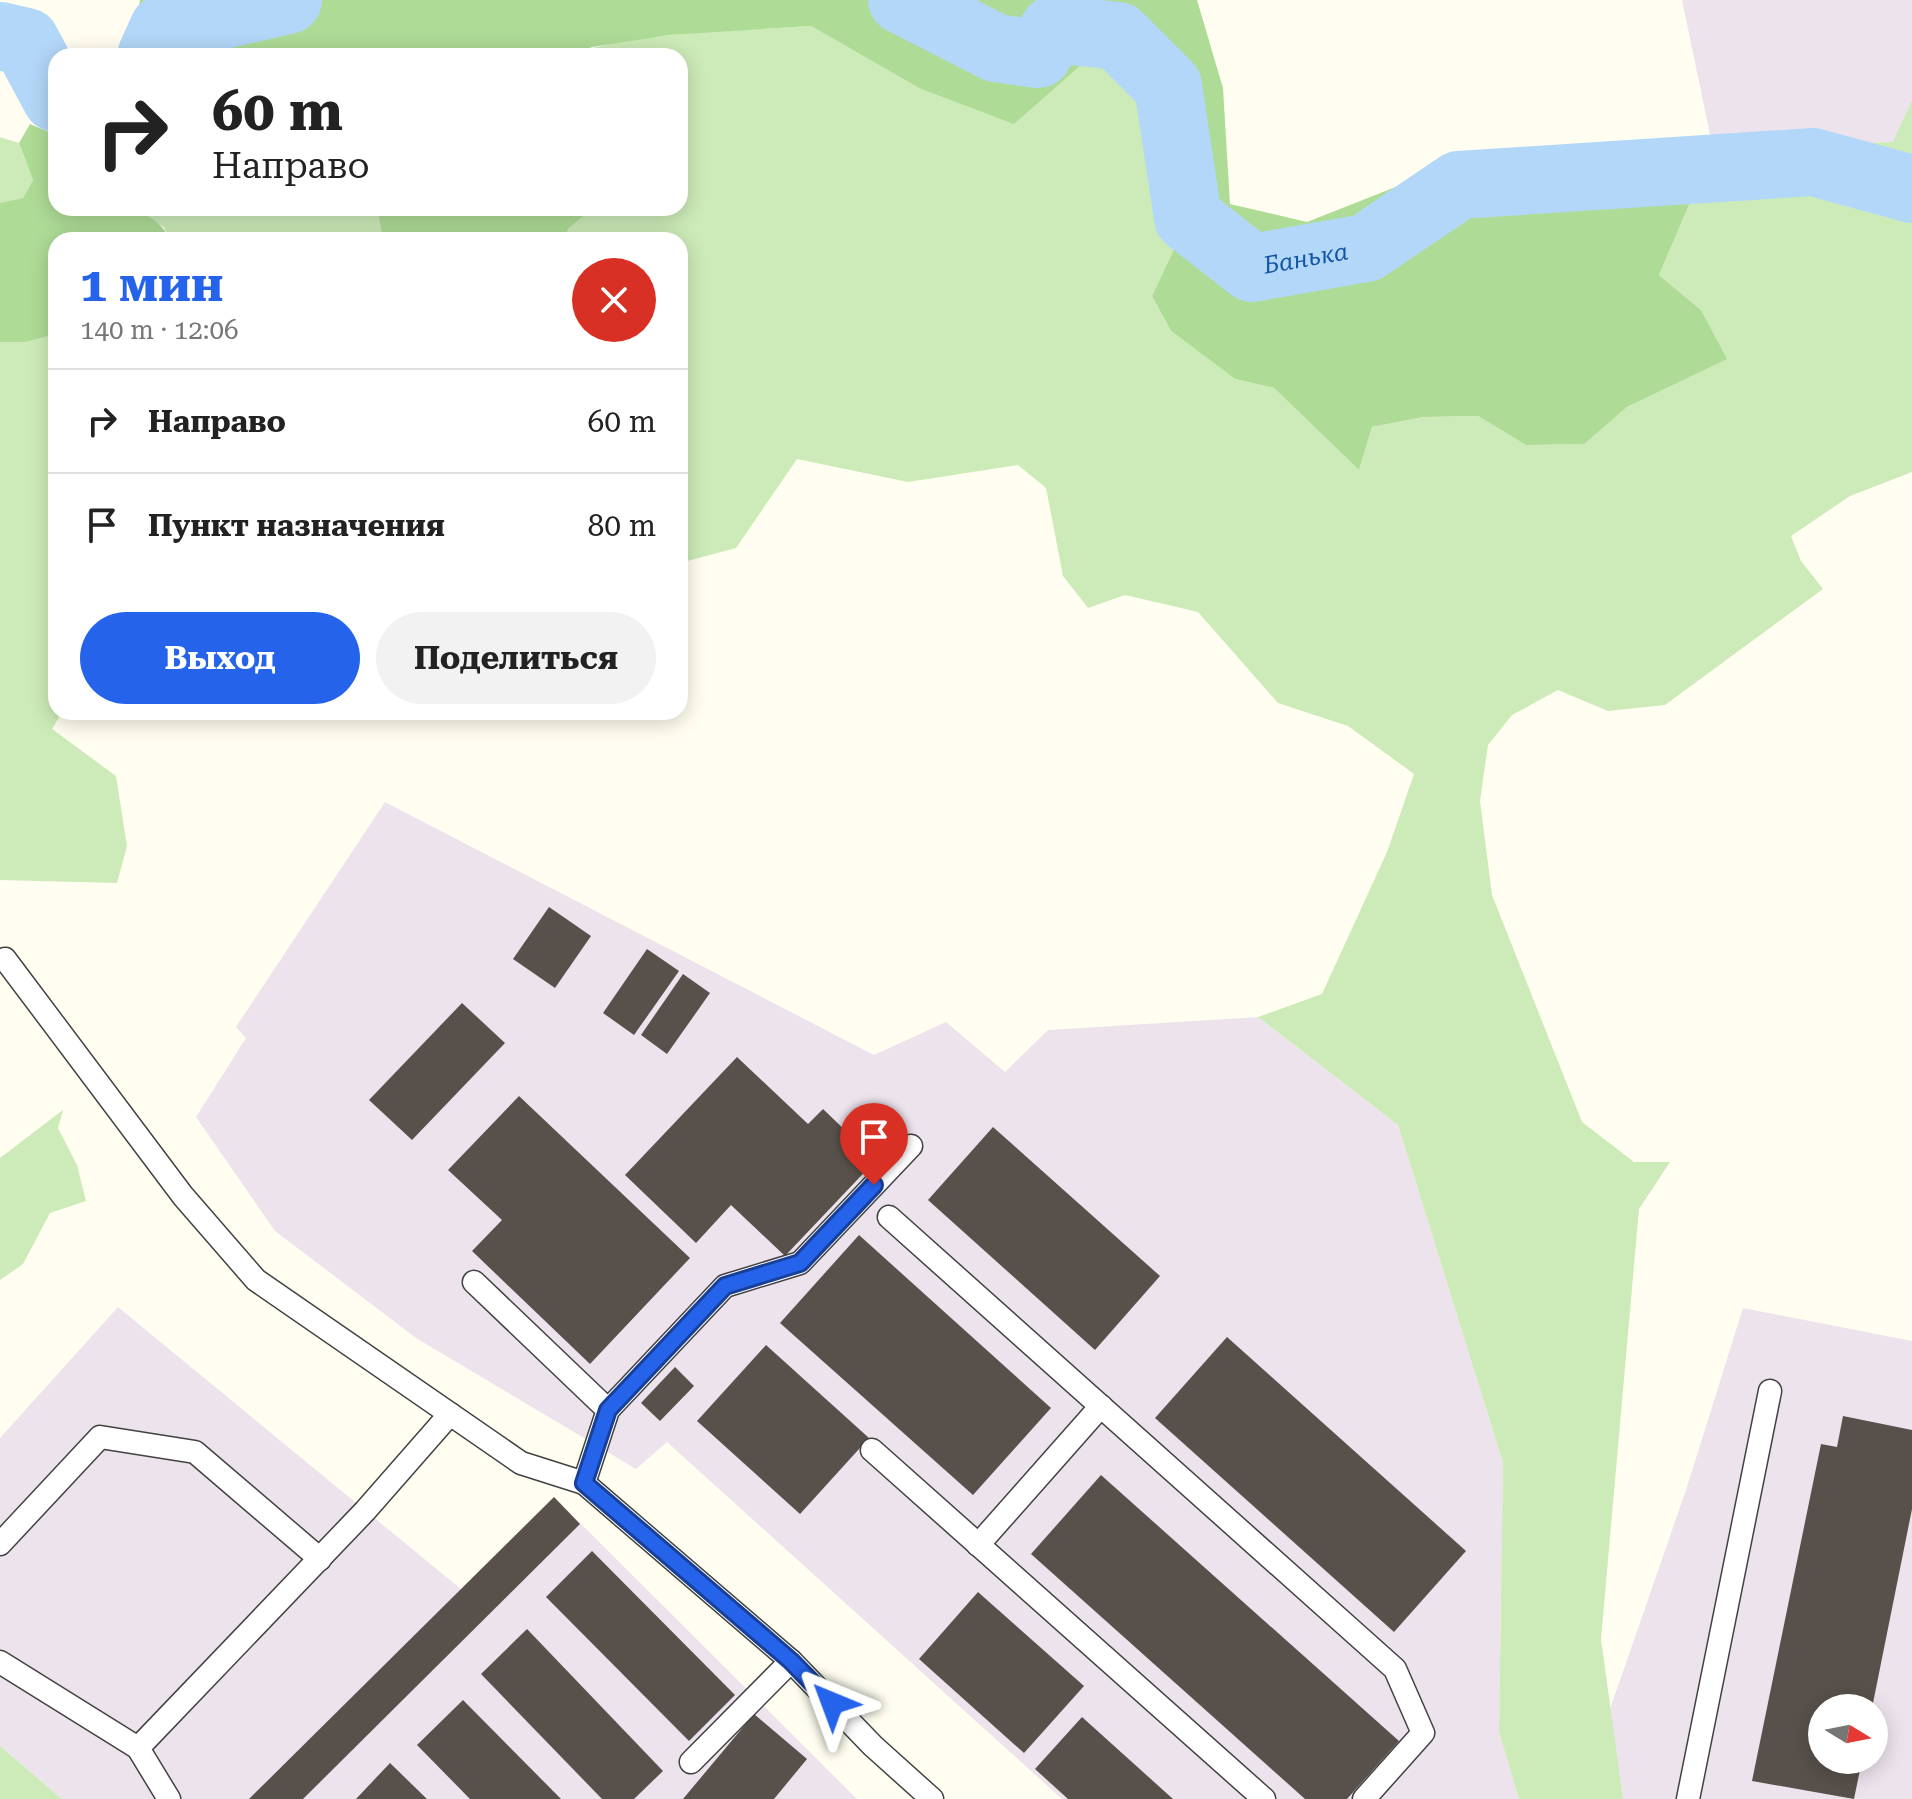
<!DOCTYPE html>
<html lang="ru">
<meta charset="utf-8">
<style>
body{margin:0;font-family:"Roboto Serif",serif;background:#f2f2f2;color:#222;height:100vh;display:flex;flex-direction:column;font-size:30px;white-space:nowrap}
*{box-sizing:border-box;margin:0}
p{font-size:26px;color:#767676}
.icon{flex:none;width:44px;height:44px;fill:none;stroke:currentColor;stroke-width:2;stroke-linecap:round;stroke-linejoin:round}
.map{position:relative;flex:1;overflow:hidden}
.details{position:absolute;left:48px;top:232px;width:640px;height:488px;display:flex;flex-direction:column;background:#fff;border-radius:24px;box-shadow:0 4px 20px #0003}
.details>*{flex:none}
.guide{position:absolute;left:48px;top:48px;width:640px;height:168px;border-radius:24px;box-shadow:0 4px 20px #0003;background:#fff;color:#222;overflow:hidden}
.needle{width:52px;rotate:100deg}
.controls{position:absolute;left:1808px;top:1694px;display:grid;gap:16px}
.controls a{display:grid;place-items:center;width:80px;height:80px;border-radius:50%;background:#fff;box-shadow:0 4px 20px #0003;font-size:40px}
.pin{position:absolute;display:grid;place-items:center;width:68px;height:68px;color:#fff;margin:-82px -34px;border-radius:50% 50% 50% 0;rotate:-45deg;box-shadow:0 0 8px #0007}
.pin .icon{rotate:45deg}
.me{position:absolute;width:88px;margin:-44px;rotate:316deg;stroke-linejoin:round;filter:drop-shadow(0 0 6px #0008)}
.turn{display:flex;align-items:center;gap:28px;height:168px;padding:0 32px;font-size:36px}
.turn .icon{width:104px;height:104px;stroke-width:2.5}
.turn b{display:block;font-size:56px;line-height:68px}
.round{display:grid;place-items:center;flex:none;width:84px;height:84px;border-radius:42px;background:#f2f2f2}
.headline{display:flex;align-items:center;justify-content:space-between;height:136px;padding:0 32px}
h1{font-size:48px;font-weight:700;line-height:60px;color:#2563eb}
.primary-button{display:flex;gap:16px;margin-top:auto;padding:16px 32px}
.primary-button a{flex:1;height:92px;border-radius:48px;background:#2563eb;color:#fff;font-size:32px;font-weight:700;line-height:92px;text-align:center}
.primary-button a+a{background:#f2f2f2;color:#222}
ul{padding:0;list-style:none}
li{display:flex;align-items:center;gap:24px;height:104px;padding:0 32px;border-top:2px solid #e0e0e0}
li div{flex:1}
li b{display:block;font-size:30px}
li em{font-style:normal}
.map>svg:first-child{display:block}
</style>
<div class="map">
<svg width="1912" height="1799" viewBox="0 0 1912 1799">
<rect width="100%" height="100%" fill="#fffef0"/>
<g fill="#ede3ed" fill-rule="evenodd">
<path d="M1682 0H1912V100L1894 142 1713 149Z"/>
<path d="M385 802 874 1055 946 1022 1005 1072 1048 1030 1258 1017 1398 1125 1503 1463 1499 1731 1519 1799H1062L667 1442 636 1469 416 1338 275 1231 196 1117 246 1038 236 1027Z"/>
<path d="M118 1307 462 1590 554 1497 857 1799H62L0 1746V1438Z"/>
<path d="M1743 1308 1912 1341V1799H1623L1609 1712 1686 1490ZM1822 1708H1874V1760H1822Z"/>
</g>
<g fill="#cdebb8">
<path d="M811 26 919 88 1090 56 1125 72 1166 141 1174 249 1152 296 1171 331 1235 379 1274 388 1359 470 1372 427 1425 417 1478 416 1526 445 1583 444 1627 407 1726 359 1701 310 1659 275 1713 149 1893 142 1912 100V472L1850 496 1791 536 1801 561 1823 589 1665 705 1608 711 1558 690 1512 715 1488 745 1480 801 1492 895 1582 1122 1634 1162H1670L1639 1209 1601 1639 1623 1799H1519L1499 1732 1503 1463 1398 1125 1258 1017 1322 994 1387 852 1414 774 1348 726 1278 703 1198 612 1125 595 1088 608 1063 576 1046 488 1018 465 908 482 797 459 736 548 680 563V240H566L568 229 593 208H680V56H566C644 30 730 32 811 26Z"/>
<path d="M0 137 19 143 33 180 23 198 3 204 0 203Z"/>
<path d="M130 208H377L383 240H170L164 227Z"/>
<path d="M56 334V712H62L52 729 116 776 127 846 117 883 0 880V342H26Z"/>
<path d="M63 1110 58 1128 77 1165 86 1201 50 1213 23 1264 0 1280V1158Z"/>
<path d="M0 1746 62 1799H0Z"/>
</g>
<g fill="#aedc97">
<path d="M140 0H1197L1223 88 1230 204 1307 222 1426 175 1558 153 1713 149 1659 275 1701 310 1727 359 1627 407 1584 444 1526 445 1478 416 1424 417 1372 427 1359 470 1274 388 1235 379 1171 331 1152 296 1174 249 1166 141 1125 72 1090 57 1014 124 919 88 811 26 669 35 592 47 566 56H145L138 13Z"/>
<path d="M30 124 56 135V208C93 208 152 198 170 240H56V334L26 342H0V203L23 198 33 180 19 143Z"/>
<path d="M377 208H593L568 229 566 240H383Z"/>
</g>
<g fill="none" stroke-linecap="round" stroke-linejoin="round">
<g stroke="#b3d7f8" stroke-width="68">
<path id="s1" d="M902 0 996 48 1038 54 1054 29 1118 36 1168 86 1188 218 1252 268 1366 248 1459 185 1813 162 1912 189"/>
<path d="M0 36 26 42 56 98"/>
<path d="M151 56 163 29 288 0"/>
</g>
</g>
<g fill="#58514b">
<path d="M549 907 591 936 555 988 513 959Z"/>
<path d="M647 949 679 971 634 1035 603 1013Z"/>
<path d="M683 974 710 993 667 1054 641 1035Z"/>
<path d="M462 1003 505 1043 412 1140 369 1100Z"/>
<path d="M737 1057 808 1124 823 1109 876 1160 785 1256 731 1205 696 1243 625 1175Z"/>
<path d="M519 1096 690 1258 590 1364 472 1251 502 1220 448 1170Z"/>
<path d="M993 1127 1160 1276 1095 1350 928 1200Z"/>
<path d="M859 1235 1051 1408 973 1495 780 1323Z"/>
<path d="M1227 1337 1466 1551 1394 1632 1155 1418Z"/>
<path d="M766 1345 869 1438 800 1514 697 1421Z"/>
<path d="M675 1367 694 1386 660 1421 641 1403Z"/>
<path d="M1843 1416 1912 1430V1509L1872 1708H1822V1760H1862L1854 1799 1752 1781 1821 1444 1837 1447Z"/>
<path d="M1101 1475 1399 1741 1347 1799H1305L1031 1554Z"/>
<path d="M554 1497 580 1524 303 1799H249Z"/>
<path d="M592 1551 735 1695 689 1741 546 1597Z"/>
<path d="M978 1592 1084 1686 1024 1753 919 1659Z"/>
<path d="M527 1629 663 1771 634 1799H602L481 1674Z"/>
<path d="M463 1700 561 1799H470L417 1745Z"/>
<path d="M754 1714 807 1759 774 1799H683Z"/>
<path d="M1082 1717 1173 1799H1068L1035 1769Z"/>
<path d="M390 1763 427 1799H356Z"/>
</g>
<g fill="none" stroke-linecap="round" stroke-linejoin="round">
<g stroke="#424242" stroke-width="25">
<g id="service">
<path d="M5 959 183 1196 256 1280 521 1463 584 1483"/>
<path d="M911 1146 800 1263 725 1286 608 1410 584 1483 791 1661 873 1746 932 1799"/>
<path d="M889 1217 1395 1669 1423 1733 1364 1799"/>
<path d="M474 1282 608 1410"/>
<path d="M872 1450 1264 1799"/>
<path d="M0 1544 100 1437 195 1452 320 1559"/>
<path d="M978 1545 1101 1406"/>
<path d="M0 1662 138 1748"/>
<path d="M691 1762 791 1661"/>
<path d="M169 1799 138 1748 365 1511 450 1414"/>
<path d="M1688 1799 1770 1391"/>
</g>
</g>
<use href="#service" stroke="#fff" stroke-width="22"/>
</g>
<g fill="none" stroke-linecap="round" stroke-linejoin="round">
<g stroke="#184099" stroke-width="20">
<path id="route" d="M832 1703 791 1661 584 1483 608 1410 725 1286 800 1263 874 1185"/>
</g>
<use href="#route" stroke="#2563eb" stroke-width="14"/>
</g>
<g text-anchor="middle" dominant-baseline="central" stroke-width="8" stroke-linejoin="round" paint-order="stroke">
<g font-size="24" font-style="italic" fill="#1355a5" stroke="#fff">
<text stroke="none"><textPath href="#s1" startOffset="582">Банька</textPath></text>
</g>
</g>
</svg>
<div class="controls">
<a><svg class="needle" viewBox="-14 -14 28 28"><path d="M0-13l5 13h-10z" fill="#e53935"/><path d="M0 13l5-13h-10z" fill="#767676"/></svg></a>
</div>
<div class="pin" style="left:874px;top:1185px;background:#d93025"><svg class="icon" aria-label="arrive" viewBox="0 0 24 24"><path d="M6 21V4h12l-3 4 3 4H6"/></svg></div>
<svg class="me" style="left:832px;top:1703px" viewBox="-20 -20 40 40"><path d="M0-17L14 15 0 8-14 15z" fill="#2563eb" stroke="#fff" stroke-width="4"/></svg>
<div class="guide">
<div class="turn"><svg class="icon" aria-label="right" viewBox="0 0 24 24"><path d="M7 20v-9h11M14 6l5 5-5 5"/></svg><div><b>60 m</b>Направо</div></div>
</div>
<section class="details">
<div class="headline"><div><h1>1 мин</h1><p>140 m · 12:06</p></div><a class="round" style="background:#d93025;color:#fff"><svg class="icon" aria-label="close" viewBox="0 0 24 24"><path d="M6 6l12 12M18 6L6 18"/></svg></a></div>
<ul>
<li><svg class="icon" aria-label="right" viewBox="0 0 24 24"><path d="M7 20v-9h11M14 6l5 5-5 5"/></svg><div><b>Направо</b></div><em>60 m</em></li>
<li><svg class="icon" aria-label="arrive" viewBox="0 0 24 24"><path d="M6 21V4h12l-3 4 3 4H6"/></svg><div><b>Пункт назначения</b></div><em>80 m</em></li>
</ul>
<div class="primary-button"><a>Выход</a><a>Поделиться</a></div>
</section>
</div>
